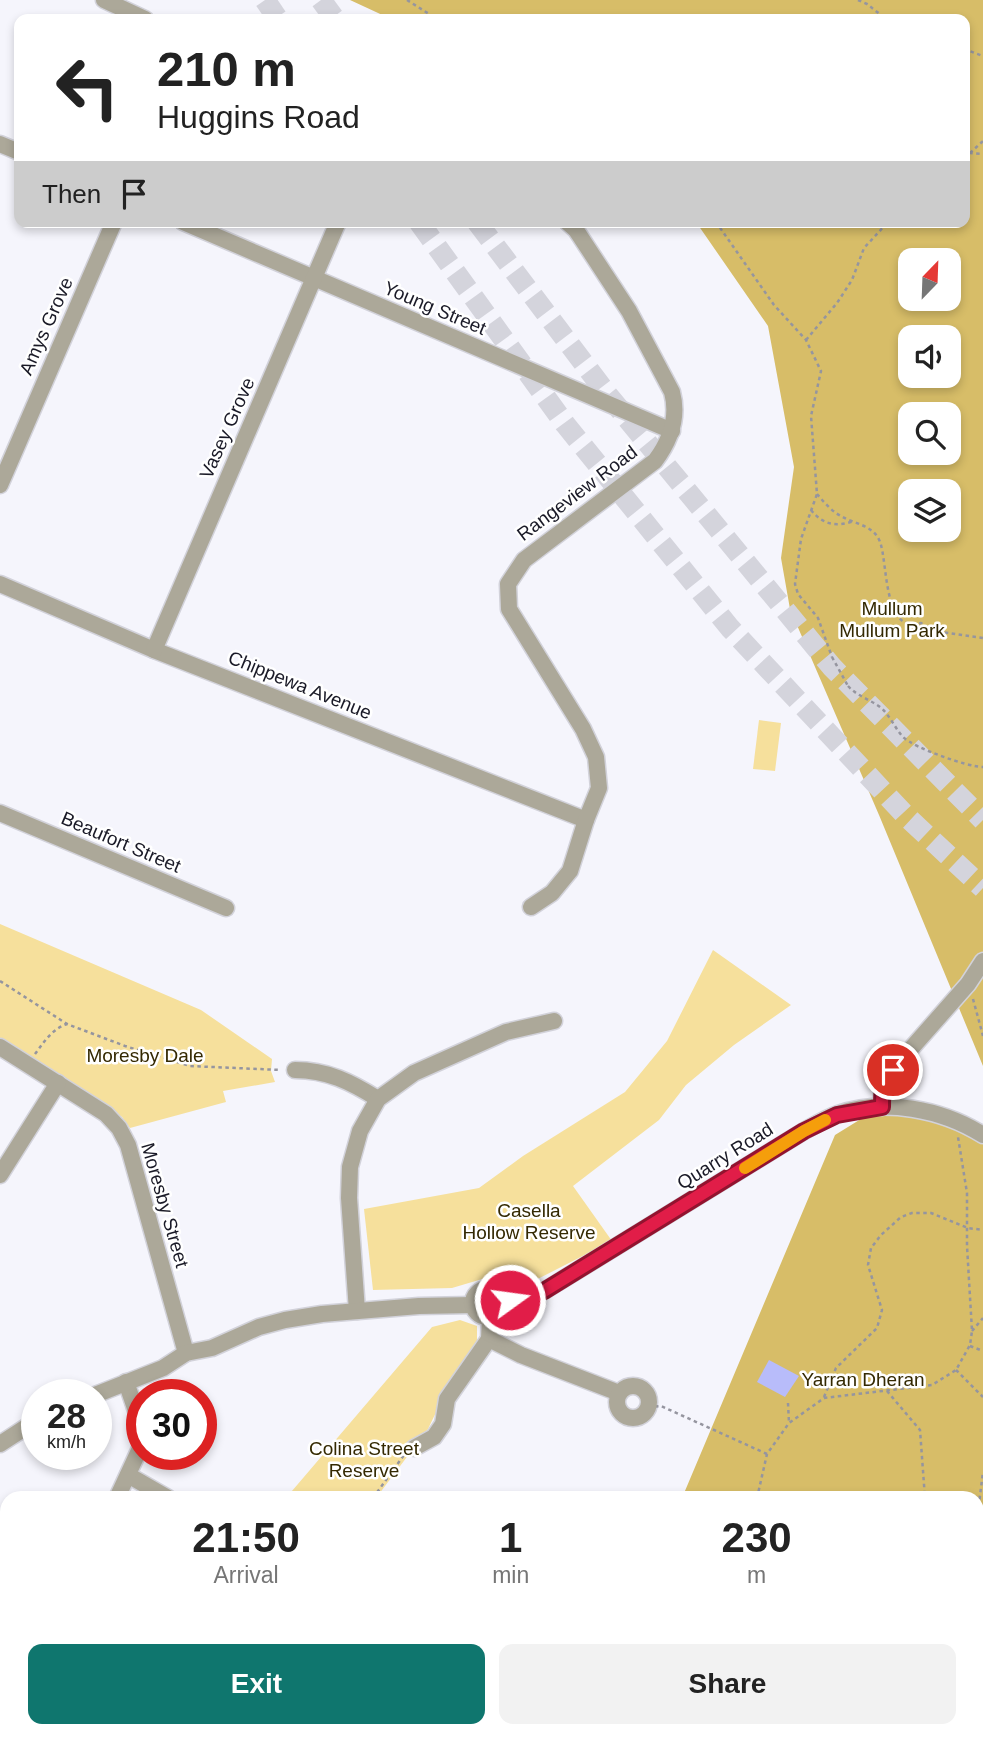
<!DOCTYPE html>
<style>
body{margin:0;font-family:Helvetica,sans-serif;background:#f2f2f2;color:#222;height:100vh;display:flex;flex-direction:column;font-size:26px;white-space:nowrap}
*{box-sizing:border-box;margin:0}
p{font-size:23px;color:#767676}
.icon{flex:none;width:38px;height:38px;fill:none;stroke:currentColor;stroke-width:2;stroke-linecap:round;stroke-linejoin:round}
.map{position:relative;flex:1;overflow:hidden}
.side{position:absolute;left:0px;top:1491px;width:984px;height:247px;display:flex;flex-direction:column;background:#fff;border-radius:21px 21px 0 0;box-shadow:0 4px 10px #0003}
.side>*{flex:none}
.hud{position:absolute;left:14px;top:14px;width:956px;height:214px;border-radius:14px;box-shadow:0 4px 10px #0003;background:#fff;color:#222;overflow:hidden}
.needle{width:46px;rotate:23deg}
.fabs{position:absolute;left:898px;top:248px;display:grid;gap:14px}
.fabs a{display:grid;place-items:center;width:63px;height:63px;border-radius:14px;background:#fff;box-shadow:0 4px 10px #0003;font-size:35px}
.speed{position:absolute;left:21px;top:1379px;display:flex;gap:14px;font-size:35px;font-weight:700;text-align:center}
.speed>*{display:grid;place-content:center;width:91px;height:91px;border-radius:50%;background:#fff;box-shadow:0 4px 10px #0003;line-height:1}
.speed small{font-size:18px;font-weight:400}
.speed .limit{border:10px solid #d22;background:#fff;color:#111}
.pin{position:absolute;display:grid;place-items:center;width:60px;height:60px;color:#fff;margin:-30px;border:4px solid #fff;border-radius:50%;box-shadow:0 2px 7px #0007}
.me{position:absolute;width:77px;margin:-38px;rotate:76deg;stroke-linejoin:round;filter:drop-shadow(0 0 5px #0008)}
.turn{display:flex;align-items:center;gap:24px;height:147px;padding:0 28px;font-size:32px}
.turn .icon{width:91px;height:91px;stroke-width:2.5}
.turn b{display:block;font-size:49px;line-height:60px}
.then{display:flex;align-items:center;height:66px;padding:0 28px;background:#0003;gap:14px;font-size:26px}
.eta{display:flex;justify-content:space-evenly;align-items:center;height:119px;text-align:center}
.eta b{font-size:42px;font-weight:800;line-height:49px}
.button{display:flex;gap:14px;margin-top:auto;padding:14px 28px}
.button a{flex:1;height:80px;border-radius:14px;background:#0f766e;color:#fff;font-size:28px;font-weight:800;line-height:80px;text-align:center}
.button a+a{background:#f2f2f2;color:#222}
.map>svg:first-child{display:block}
</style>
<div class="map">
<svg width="983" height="1737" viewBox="0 0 983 1737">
<rect width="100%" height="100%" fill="#f5f5fc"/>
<g fill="#f6e09c">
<path d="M759 720 781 723 775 771 753 769Z"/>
<path d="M0 924 201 1010 272 1059 271 1071 275 1082 223 1091 226 1102 130 1128 122 1117 0 1038Z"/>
<path d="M713 950 791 1005 734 1045 686 1085 659 1120 573 1186 612 1241 522 1287 489 1277 452 1288 373 1290 364 1209 479 1188 523 1156 625 1092 667 1041Z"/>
<path d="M460 1320 477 1326V1343L452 1379 428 1429 376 1498H286L432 1327Z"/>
<path d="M7 1690V1731H137L134 1737H0V1691Z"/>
</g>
<g fill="#d7bd68" fill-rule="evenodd">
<path d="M350 0H983V1066L879 815 790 609 781 558 794 467 768 326 696 222H964V19H391ZM910 261H948V299H910ZM910 338H948V376H910ZM910 415H948V453H910ZM910 492H948V530H910Z"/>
<path d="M889 1113 931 1119 983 1131V1715L976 1712V1498H682L835 1135 869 1114Z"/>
<path d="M692 1731H807L804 1737H707Z"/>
</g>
<path fill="#b8bcfa" d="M769 1360 799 1376 785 1397 757 1382Z"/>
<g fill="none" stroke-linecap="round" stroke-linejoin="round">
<g stroke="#d4d4dc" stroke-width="21" stroke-dasharray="21 10" stroke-linecap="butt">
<path d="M265 0 278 19"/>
<path d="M321 0 335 19"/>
<path d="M419 222 565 424 730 628 907 817 983 888"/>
<path d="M477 222 607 394 832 667 983 820"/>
</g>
<g stroke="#d2d2da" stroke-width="19">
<g id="street">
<path d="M104 0 145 19"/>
<path d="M0 144 19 152"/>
<path d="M183 222 672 431"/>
<path d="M0 485 114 222"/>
<path d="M0 584 154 650 586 820"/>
<path d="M154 650 338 222"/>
<path d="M0 813 226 908"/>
<path d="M531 907 552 893 570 871 586 820 599 788 596 757 583 729 509 609 508 584 524 560 655 461C670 441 679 418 672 392L629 311 576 230 567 222"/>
<path d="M0 1047 106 1114 119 1128 128 1145 186 1353"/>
<path d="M295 1070C327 1070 351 1082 378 1099"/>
<path d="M882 1107V1088L887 1076 968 984 983 961"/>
<path d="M0 1175 58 1083"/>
<circle cx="487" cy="1303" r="14"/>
<path d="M501 1303 544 1291 804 1131C815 1125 826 1118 838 1114 884 1098 942 1109 983 1135"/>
<path d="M357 1311 349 1198 350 1167 360 1131 378 1099 414 1073 506 1032 554 1021"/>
<path d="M489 1339 521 1355 619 1393"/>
<path d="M126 1382 142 1428"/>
<circle cx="633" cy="1402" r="16"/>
<path d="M95 1395 163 1368 186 1353 212 1348 259 1327 285 1320 322 1314 419 1306 473 1305"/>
<path d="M0 1444 37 1420"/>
<path d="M414 1448 434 1437 443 1424 447 1399 489 1339 490 1316"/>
<path d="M128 1475 168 1498"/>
<path d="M117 1498 142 1444"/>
<path d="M492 1731 506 1737"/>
<path d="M768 1731 773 1737"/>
<path d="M240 1737 242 1731"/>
<path d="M693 1737 698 1731"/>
</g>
</g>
<g stroke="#95959f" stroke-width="2.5" stroke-dasharray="3.5 3.5" stroke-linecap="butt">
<path d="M407 0 437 19"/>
<path d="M858 0 867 4 886 19"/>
<path d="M964 49 983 56"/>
<path d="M970 153 983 141"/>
<path d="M964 158 970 153 983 154"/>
<path d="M716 222 774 305 806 340 821 371 811 416 817 494 801 539 795 584 798 594 818 618 832 657"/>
<path d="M806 340 837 303 852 280 864 248 888 222"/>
<path d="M817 494C824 502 831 511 841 516 854 524 874 525 880 542 888 563 883 635 921 623L934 631 983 638"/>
<path d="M811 510C823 525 836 527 854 521"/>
<path d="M848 686C857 696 869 699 880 707 890 715 894 727 903 737 914 748 968 767 983 767"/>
<path d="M0 981 67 1024"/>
<path d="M973 999 983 1036"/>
<path d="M35 1054C44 1042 52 1029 67 1024L125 1046 190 1066 281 1070"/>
<path d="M972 1331 983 1318"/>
<path d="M970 1346 983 1351"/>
<path d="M956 1370 983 1397"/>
<path d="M887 1391 920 1430 925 1498"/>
<path d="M824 1397 836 1368 877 1328 882 1310 868 1265 871 1248 881 1235 901 1217 912 1213H931L968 1228 983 1230"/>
<path d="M788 1403 789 1423"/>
<path d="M648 1407 661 1406 767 1454"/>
<path d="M373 1498 404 1455"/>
<path d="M757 1498 767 1454 789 1423 824 1398 932 1385 956 1370 970 1345 972 1331 967 1246V1193L958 1137"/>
<path d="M760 1498C779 1493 799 1491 817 1498"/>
<path d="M976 1527 983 1472"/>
<path d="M976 1560 983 1591"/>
<path d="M976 1638H983"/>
<path d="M3 1737 56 1731"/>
</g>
<use href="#street" stroke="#aca899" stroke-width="16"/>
<path stroke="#95959f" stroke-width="2.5" stroke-dasharray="3.5 3.5" stroke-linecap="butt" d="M832 657 848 686"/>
</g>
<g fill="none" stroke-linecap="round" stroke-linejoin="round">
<g stroke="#92132f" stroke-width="18">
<path id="route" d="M510 1300 544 1291 804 1131 837 1115 882 1107C882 1092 882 1082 893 1070"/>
</g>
<use href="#route" stroke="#e11d48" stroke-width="12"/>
<path stroke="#f59e0b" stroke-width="12" d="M745 1168 804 1131 825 1120"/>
</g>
<g text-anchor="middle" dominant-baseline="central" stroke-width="5" stroke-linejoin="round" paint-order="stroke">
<g font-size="19" fill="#1a1a27" stroke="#fff">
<text transform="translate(435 308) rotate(23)">Young Street</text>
<text transform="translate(46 326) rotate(-66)">Amys Grove</text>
<text transform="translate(227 428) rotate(-66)">Vasey Grove</text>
<text transform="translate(577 493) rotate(-37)">Rangeview Road</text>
<text transform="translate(300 685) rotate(22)">Chippewa Avenue</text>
<text transform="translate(121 842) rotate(23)">Beaufort Street</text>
<text transform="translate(725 1156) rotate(-32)">Quarry Road</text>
<text transform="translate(165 1205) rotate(74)">Moresby Street</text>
</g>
<g font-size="19" fill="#342902" stroke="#fff">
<text x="892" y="608">Mullum<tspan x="892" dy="22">Mullum Park</tspan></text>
<text x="145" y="1055">Moresby Dale</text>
<text x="529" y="1210">Casella<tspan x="529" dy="22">Hollow Reserve</tspan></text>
<text x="863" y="1379">Yarran Dheran</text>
<text x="364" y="1448">Colina Street<tspan x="364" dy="22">Reserve</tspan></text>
</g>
</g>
</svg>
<div class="fabs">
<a><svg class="needle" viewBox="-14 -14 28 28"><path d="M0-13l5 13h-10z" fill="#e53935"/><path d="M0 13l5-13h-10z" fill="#767676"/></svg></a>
<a><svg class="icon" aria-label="sound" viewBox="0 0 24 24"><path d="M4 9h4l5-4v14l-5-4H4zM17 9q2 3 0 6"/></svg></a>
<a><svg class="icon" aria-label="search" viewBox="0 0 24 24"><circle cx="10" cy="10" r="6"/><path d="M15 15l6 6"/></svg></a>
<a><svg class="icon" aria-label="layers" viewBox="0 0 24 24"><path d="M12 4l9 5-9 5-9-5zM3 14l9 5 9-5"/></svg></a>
</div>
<div class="speed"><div>28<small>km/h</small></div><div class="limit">30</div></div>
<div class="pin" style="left:893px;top:1070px;background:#d93025"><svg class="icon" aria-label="arrive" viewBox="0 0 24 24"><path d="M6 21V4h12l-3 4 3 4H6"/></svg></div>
<svg class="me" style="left:510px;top:1300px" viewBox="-20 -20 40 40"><circle r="17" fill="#e11d48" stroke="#fff" stroke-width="3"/><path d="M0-11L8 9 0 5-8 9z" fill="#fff"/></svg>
<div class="hud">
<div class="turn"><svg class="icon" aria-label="left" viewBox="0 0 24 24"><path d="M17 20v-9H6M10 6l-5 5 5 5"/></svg><div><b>210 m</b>Huggins Road</div></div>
<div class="then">Then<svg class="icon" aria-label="arrive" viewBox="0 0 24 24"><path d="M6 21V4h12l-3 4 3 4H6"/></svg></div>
</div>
<section class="side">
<div class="eta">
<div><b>21:50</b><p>Arrival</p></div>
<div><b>1</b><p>min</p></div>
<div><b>230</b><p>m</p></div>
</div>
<div class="button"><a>Exit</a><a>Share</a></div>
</section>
</div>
